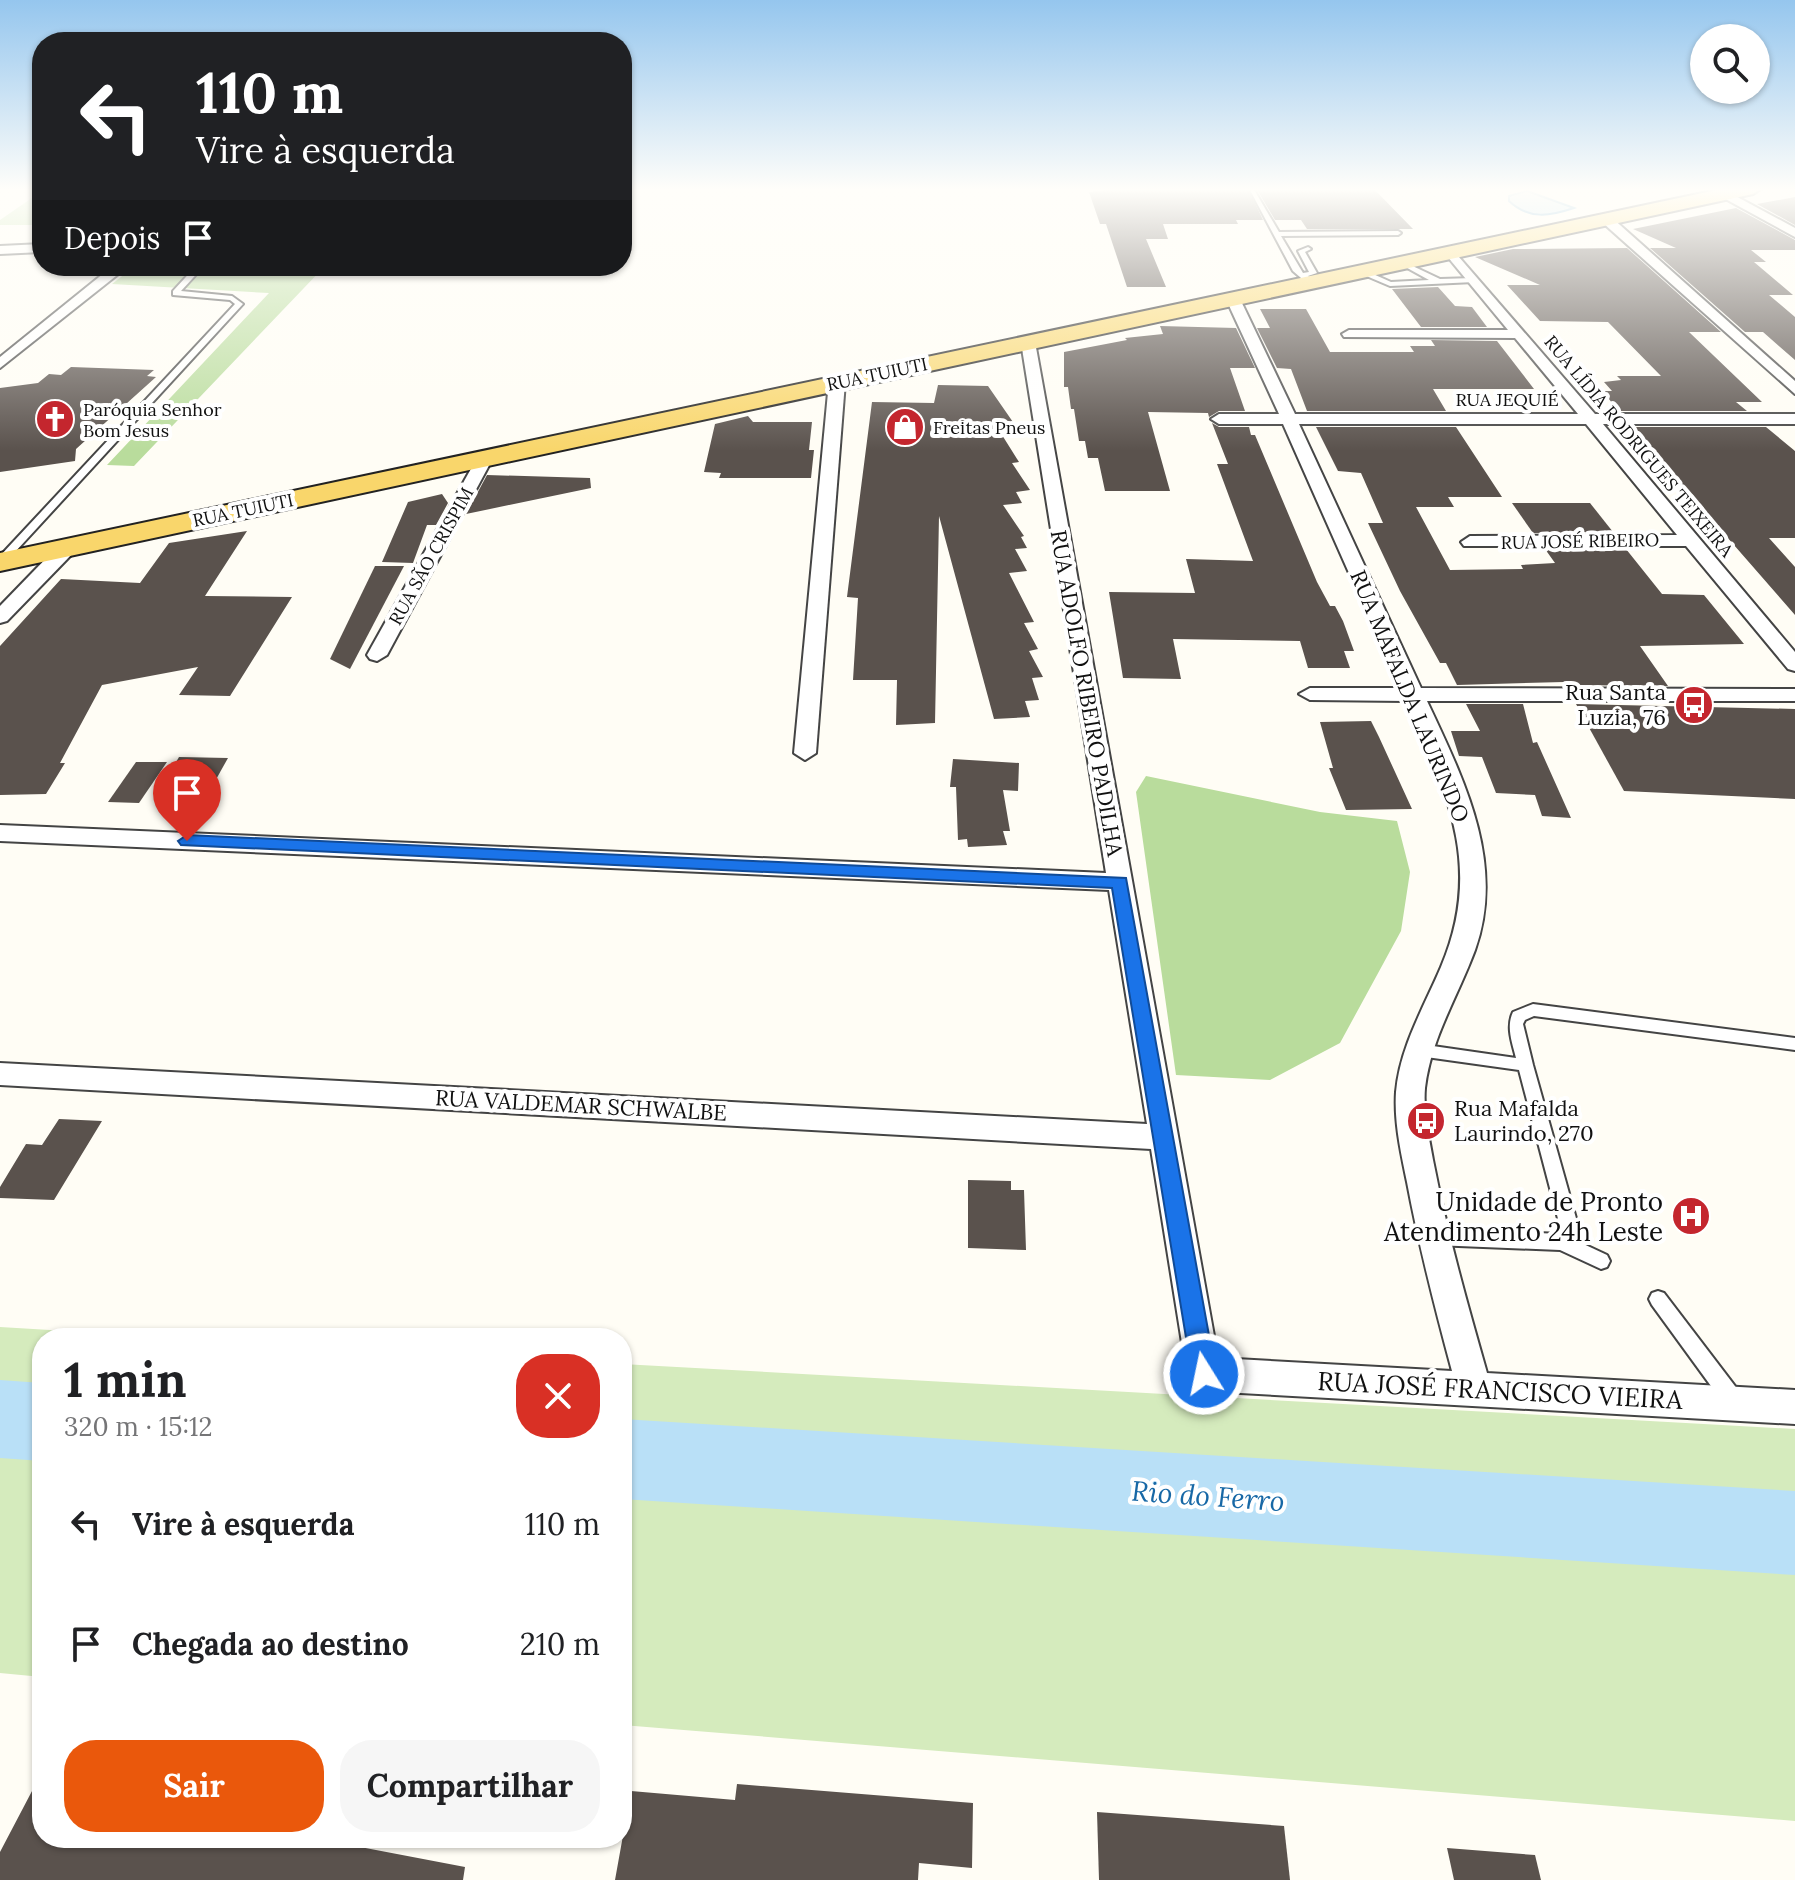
<!DOCTYPE html>
<html lang="pt">
<meta charset="utf-8">
<style>
body{margin:0;font-family:Lora,serif;background:#f6f6f6;color:#202124;height:100vh;display:flex;flex-direction:column;font-size:30px;white-space:nowrap}
*{box-sizing:border-box;margin:0}
p{font-size:26px;color:#757577}
.icon{flex:none;width:44px;height:44px;fill:none;stroke:currentColor;stroke-width:2;stroke-linecap:round;stroke-linejoin:round}
.map{position:relative;flex:1;overflow:hidden}
.panel{position:absolute;left:32px;top:1328px;width:600px;height:520px;display:flex;flex-direction:column;background:#fff;border-radius:32px;box-shadow:0 2px 6px #0004}
.panel>*{flex:none}
.guide{position:absolute;left:32px;top:32px;width:600px;height:244px;border-radius:32px;box-shadow:0 2px 6px #0004;background:#202124;color:#fff;overflow:hidden}
.tools{position:absolute;left:1690px;top:24px;display:grid;gap:16px}
.tools a{display:grid;place-items:center;width:80px;height:80px;border-radius:50%;background:#fff;box-shadow:0 2px 6px #0004;font-size:40px}
.pin{position:absolute;display:grid;place-items:center;width:68px;height:68px;color:#fff;margin:-82px -34px;border-radius:50% 50% 50% 0;rotate:-45deg;box-shadow:0 0 8px #0007}
.pin .icon{rotate:45deg}
.me{position:absolute;width:88px;margin:-44px;rotate:350deg;stroke-linejoin:round;filter:drop-shadow(0 0 6px #0008)}
.turn{display:flex;align-items:center;gap:28px;height:168px;padding:0 32px;font-size:36px}
.turn .icon{width:104px;height:104px;stroke-width:2.5}
.turn b{display:block;font-size:56px;line-height:68px}
.then{display:flex;align-items:center;height:76px;padding:0 32px;background:#0003;gap:16px;font-size:30px}
.round{display:grid;place-items:center;flex:none;width:84px;height:84px;border-radius:32px;background:#f6f6f6}
.head{display:flex;align-items:center;justify-content:space-between;height:136px;padding:0 32px}
h1{font-size:48px;font-weight:700;line-height:60px}
.button{display:flex;gap:16px;margin-top:auto;padding:16px 32px}
.button a{flex:1;height:92px;border-radius:32px;background:#ea580c;color:#fff;font-size:32px;font-weight:700;line-height:92px;text-align:center}
.button a+a{background:#f6f6f6;color:#202124}
ul{padding:0;list-style:none}
li{display:flex;align-items:center;gap:24px;height:120px;padding:0 32px}
li div{flex:1}
li b{display:block;font-size:30px}
li em{font-style:normal}
.map>svg:first-child{display:block}
</style>
<div class="map">
<svg width="1795" height="1880" viewBox="0 0 1795 1880">
<rect width="100%" height="100%" fill="#fffdf5"/>
<g fill="#d5ebbd">
<path d="M0 1327 183 1338H42V1677L0 1673Z"/>
<path d="M622 1364 1795 1429V1821L622 1725Z"/>
</g>
<g fill="#b9dc9c">
<path d="M42 191V225H0V220Z"/>
<path d="M135 266H325L134 466 107 465 269 293 112 284Z"/>
<path d="M1146 776 1320 812 1397 821 1410 872 1401 931 1340 1043 1270 1080 1176 1075 1136 792Z"/>
</g>
<path fill="#b9e0f7" stroke="#3f96cf" stroke-width="2" d="M1527 191 1574 208C1550 216 1529 220 1509 201V196Z"/>
<g fill="none" stroke-linecap="round" stroke-linejoin="round">
<g fill="#b9e0f7" fill-rule="evenodd">
<path d="M0 1380 42 1383V1461L0 1458Z"/>
<path d="M622 1419 1795 1491V1575L622 1499Z"/>
</g>
</g>
<g fill="#5a524d">
<path d="M1138 188H1248L1263 220H1236L1238 224H1163L1168 239H1146L1166 287H1127L1106 224H1100L1089 192Z"/>
<path d="M1256 188H1373L1413 229H1307L1301 220H1275Z"/>
<path d="M1795 197V225L1757 204Z"/>
<path d="M1736 208 1795 240V250H1751L1766 262H1754L1793 295H1769L1795 317V360L1763 332H1745L1650 248H1676L1633 229Z"/>
<path d="M1627 248 1721 332H1689L1762 402H1736L1747 411H1618L1603 391H1612L1604 382 1621 380 1617 376H1661L1608 322 1540 321 1507 285H1540L1475 257 1513 249Z"/>
<path d="M1438 287 1455 306 1472 307 1487 327H1421L1392 289Z"/>
<path d="M1260 309H1306L1330 352H1414L1410 346H1435L1431 340 1497 341 1534 389H1433L1446 411H1307L1291 369 1277 368 1257 328H1270Z"/>
<path d="M1160 326 1236 328 1255 368H1230L1245 411H1219L1209 417 1208 413 1148 412 1170 491H1105L1098 458H1088L1085 441H1079L1074 409H1071L1068 387H1064V352L1127 340 1125 338 1163 334Z"/>
<path d="M71 367 154 370 147 376 156 377 76 449 75 461 0 472V388L38 383 49 374 61 375Z"/>
<path d="M938 385 988 386 1015 425 997 427 1019 462 1012 463 1030 490 1016 492 1022 503 1003 505 1024 536 1021 537 1027 548 1015 549 1027 571 1009 573 1034 622 1024 623 1038 649 1029 651 1043 677 1032 678 1039 700 1025 701 1030 717 994 719 939 516 935 723 896 725 897 680H853L858 598 847 597 872 402 934 403Z"/>
<path d="M748 416 753 422H812L809 450H814L811 478H719L721 473 704 472 715 424Z"/>
<path d="M1212 423 1219 427H1249L1251 435H1255L1317 582 1330 606H1335L1343 621 1354 651H1344L1350 668H1308L1300 641 1173 639 1181 679 1123 678 1109 592 1195 593 1186 559 1253 561 1217 464H1228Z"/>
<path d="M1316 427H1456L1502 497H1448L1454 507H1416L1450 570 1523 569 1521 565 1555 563 1545 549H1626L1662 594 1704 595 1744 644 1640 646 1668 686 1566 685 1564 682 1457 685 1446 663H1440L1400 591 1368 523H1383L1361 473 1338 471Z"/>
<path d="M1631 427H1766L1795 451V538H1769L1795 567V615Z"/>
<path d="M487 475 590 478 591 488 466 514Z"/>
<path d="M442 494 448 503 436 525H427L413 563 382 562 408 502Z"/>
<path d="M1512 503H1590L1613 532 1533 533Z"/>
<path d="M247 531 205 596 292 597 230 696 179 695 198 667 102 685 60 763H65L46 794 0 795V646L61 579 140 583 169 543Z"/>
<path d="M375 566H404L350 669 330 659Z"/>
<path d="M1466 704H1523L1533 743 1537 742 1571 818 1542 816 1535 795 1496 793 1482 757 1459 756 1451 731H1480Z"/>
<path d="M1576 704 1795 709V799L1624 791Z"/>
<path d="M1371 721 1379 737 1412 809 1346 810 1329 768H1333L1320 722Z"/>
<path d="M179 757 228 758 214 783H164Z"/>
<path d="M953 759 1019 763 1018 791 1003 790 1010 831H1003L1007 845 968 847 967 839 958 840 956 787H950Z"/>
<path d="M136 762H167L139 803 108 802Z"/>
<path d="M59 1119 102 1121 54 1200 0 1198V1187L26 1144 42 1145Z"/>
<path d="M968 1180 1011 1181V1190H1024L1026 1250 968 1248Z"/>
<path d="M42 1772V1838H358L355 1846 465 1867 463 1880H0V1852Z"/>
<path d="M737 1784 973 1803 972 1868 919 1863 918 1880H615L631 1791 735 1800Z"/>
<path d="M1097 1812 1284 1826 1290 1880H1099Z"/>
<path d="M1447 1848 1535 1855 1541 1880H1454Z"/>
</g>
<g fill="none" stroke-linecap="round" stroke-linejoin="round">
<g stroke="#444" stroke-width="4">
<g id="lane">
<path d="M1253 188 1279 232 1398 231 1401 233 1398 235 1281 236 1303 273 1309 272 1298 251 1308 247 1311 249 1305 252 1317 273 1308 276 1315 282 1308 284 1293 271 1250 190Z"/>
<path d="M1402 261 1440 279 1474 278 1478 280 1474 282 1390 286 1357 272 1364 270 1391 282 1429 280 1400 264Z"/>
<path d="M196 266H204L181 291 232 296 243 304 4 564 0 565V556L235 304 230 300 173 295V291Z"/>
<path d="M1533 1004 1795 1038V1050L1534 1016 1525 1020 1523 1024 1533 1065 1579 1229 1577 1241 1607 1255 1610 1261 1607 1267 1601 1269 1560 1250 1434 1245 1428 1242 1425 1237 1428 1232 1434 1229 1562 1234 1519 1070 1419 1056 1414 1054 1411 1050 1414 1046 1419 1044 1516 1058C1512 1042 1506 1027 1513 1012Z"/>
<path d="M1658 1291 1664 1293 1741 1394 1743 1401 1741 1408 1734 1410 1727 1408 1652 1305 1649 1299 1652 1293Z"/>
</g>
</g>
<g stroke="#444" stroke-width="4">
<g id="street">
<path d="M1720 192H1728L1795 228V237L1720 196Z"/>
<path d="M1603 217H1611L1795 381V394L1603 223Z"/>
<path d="M42 244V252L0 254V246Z"/>
<path d="M1452 249 1595 414H1795V424H1603L1795 652V671L1788 669 1686 546H1464L1461 542 1470 536 1677 535 1586 424H1299L1421 688 1795 689V701H1427C1464 780 1506 863 1475 950 1458 996 1431 1038 1425 1088 1423 1112 1429 1137 1433 1160 1447 1232 1467 1303 1487 1373L1795 1390V1424L1204 1391 1192 1386 1187 1374 1151 1149 0 1085V1063L1147 1124 1109 890 0 841V825L1106 873 1021 342 1028 338 1035 342 1218 1358 1452 1371C1435 1308 1419 1246 1407 1182 1401 1153 1394 1122 1396 1092 1400 1047 1424 1007 1441 967 1484 866 1447 793 1406 701L1310 700 1299 694 1310 688H1400L1283 424H1219L1211 419 1219 414H1279L1226 299 1233 295 1240 299 1295 414H1578L1515 338 1344 337 1342 334 1349 330H1508L1447 256 1446 253Z"/>
<path d="M109 269 121 272 0 368V357Z"/>
<path d="M837 377 845 382 816 753 805 760 794 753 829 382Z"/>
<path d="M485 453 493 458 387 655 377 661 370 659 367 655 477 458Z"/>
<path d="M67 542 74 544V552L7 621 0 623V606L60 544Z"/>
</g>
</g>
<g stroke="#222" stroke-width="4">
<path id="primary" d="M1726 188H1762L1753 194 0 571V553Z"/>
</g>
<use href="#lane" fill="#fff" fill-rule="evenodd"/>
<use href="#street" fill="#fff" fill-rule="evenodd"/>
<use href="#primary" fill="#f9d66b" fill-rule="evenodd"/>
</g>
<linearGradient id="sky" x2="0" y2="1"><stop stop-color="#95c6ee"/><stop offset="0.42" stop-color="#fffefa"/><stop offset="1" stop-color="#fffefa" stop-opacity="0"/></linearGradient>
<rect width="1795" height="451" fill="url(#sky)"/>
<path fill="#1a73e8" stroke="#114b97" stroke-width="2" d="M187 835 1126 878 1216 1374 1212 1383 1204 1386 1196 1383 1192 1374 1112 888 181 845 178 841Z"/>
<defs>
<g id="church-disc" transform="scale(2)"><circle r="9.5" fill="#c4262e" stroke="#fff"/><path d="M-1.2-6h2.4v3.5h3.3v2.4h-3.3V6h-2.4V-.1h-3.3v-2.4h3.3Z" fill="#fff"/></g>
<g id="shop-disc" transform="scale(2)"><circle r="9.5" fill="#c4262e" stroke="#fff"/><path d="M-5-2.5h2.3a2.7 3.5 0 0 1 5.4 0H5L5.5 6h-11ZM-1.5-2.5h3a1.5 2.3 0 0 0-3 0Z" fill="#fff"/></g>
<g id="bus-disc" transform="scale(2)"><circle r="9.5" fill="#c4262e" stroke="#fff"/><path d="M-5-6H5V4H4V6H2V4H-2V6H-4V4H-5ZM-3.5-4V0h7V-4ZM-3.5 1.2v1.5H-2V1.2ZM2 1.2v1.5H3.5V1.2Z" fill="#fff"/></g>
<g id="hospital-disc" transform="scale(2)"><circle r="9.5" fill="#c4262e" stroke="#fff"/><path d="M-5-5h3v3.5h4V-5h3V5h-3V1.5h-4V5h-3Z" fill="#fff"/></g>
</defs>
<g fill-rule="evenodd">
<use href="#church-disc" x="55" y="419"/>
<use href="#shop-disc" x="905" y="427"/>
<use href="#bus-disc" x="1694" y="705"/>
<use href="#bus-disc" x="1426" y="1121"/>
<use href="#hospital-disc" x="1691" y="1216"/>
</g>
<g text-anchor="middle" dominant-baseline="central" stroke-width="8" stroke-linejoin="round" paint-order="stroke">
<g font-size="18" fill="#111" stroke="#fff">
<text transform="translate(877 374) rotate(-12)">RUA TUIUTI</text>
<text x="1507" y="399">RUA JEQUIÉ</text>
<text transform="translate(1639 446) rotate(50)">RUA LÍDIA RODRIGUES TEIXEIRA</text>
<text transform="translate(243 510) rotate(-12)">RUA TUIUTI</text>
<text transform="translate(1580 541) rotate(-1)">RUA JOSÉ RIBEIRO</text>
<text transform="translate(431 556) rotate(-61)">RUA SÃO CRISPIM</text>
</g>
<g font-size="18" fill="#111" stroke="#fff" text-anchor="start">
<text x="83" y="409">Paróquia Senhor<tspan x="83" dy="21">Bom Jesus</tspan></text>
<text x="933" y="427">Freitas Pneus</text>
</g>
<g font-size="22" fill="#111" stroke="#fff" text-anchor="end">
<text x="1666" y="692">Rua Santa<tspan x="1666" dy="25">Luzia, 76</tspan></text>
<text x="1454" y="1108" text-anchor="start">Rua Mafalda<tspan x="1454" dy="25">Laurindo, 270</tspan></text>
</g>
<g font-size="22" fill="#111" stroke="#fff">
<text transform="translate(1087 693) rotate(80)">RUA ADOLFO RIBEIRO PADILHA</text>
<text transform="translate(1410 696) rotate(67)">RUA MAFALDA LAURINDO</text>
<text transform="translate(581 1105) rotate(3)">RUA VALDEMAR SCHWALBE</text>
</g>
<g font-size="26" fill="#111" stroke="#fff" text-anchor="end">
<text x="1663" y="1201">Unidade de Pronto<tspan x="1663" dy="30">Atendimento 24h Leste</tspan></text>
</g>
<g font-size="26" fill="#111" stroke="#fff">
<text transform="translate(1500 1390) rotate(3)">RUA JOSÉ FRANCISCO VIEIRA</text>
</g>
<g font-size="28" font-style="italic" fill="#1768a6" stroke="#fff">
<text transform="translate(1208 1496) rotate(4)">Rio do Ferro</text>
</g>
</g>
</svg>
<div class="tools">
<a><svg class="icon" aria-label="search" viewBox="0 0 24 24"><circle cx="10" cy="10" r="6"/><path d="M15 15l6 6"/></svg></a>
</div>
<div class="pin" style="left:187px;top:841px;background:#d93025"><svg class="icon" aria-label="arrive" viewBox="0 0 24 24"><path d="M6 21V4h12l-3 4 3 4H6"/></svg></div>
<svg class="me" style="left:1204px;top:1374px" viewBox="-20 -20 40 40"><circle r="17" fill="#1a73e8" stroke="#fff" stroke-width="3"/><path d="M0-11L8 9 0 5-8 9z" fill="#fff"/></svg>
<div class="guide">
<div class="turn"><svg class="icon" aria-label="left" viewBox="0 0 24 24"><path d="M17 20v-9H6M10 6l-5 5 5 5"/></svg><div><b>110 m</b>Vire à esquerda</div></div>
<div class="then">Depois<svg class="icon" aria-label="arrive" viewBox="0 0 24 24"><path d="M6 21V4h12l-3 4 3 4H6"/></svg></div>
</div>
<section class="panel">
<div class="head"><div><h1>1 min</h1><p>320 m · 15:12</p></div><a class="round" style="background:#d93025;color:#fff"><svg class="icon" aria-label="close" viewBox="0 0 24 24"><path d="M6 6l12 12M18 6L6 18"/></svg></a></div>
<ul>
<li><svg class="icon" aria-label="left" viewBox="0 0 24 24"><path d="M17 20v-9H6M10 6l-5 5 5 5"/></svg><div><b>Vire à esquerda</b></div><em>110 m</em></li>
<li><svg class="icon" aria-label="arrive" viewBox="0 0 24 24"><path d="M6 21V4h12l-3 4 3 4H6"/></svg><div><b>Chegada ao destino</b></div><em>210 m</em></li>
</ul>
<div class="button"><a>Sair</a><a>Compartilhar</a></div>
</section>
</div>
